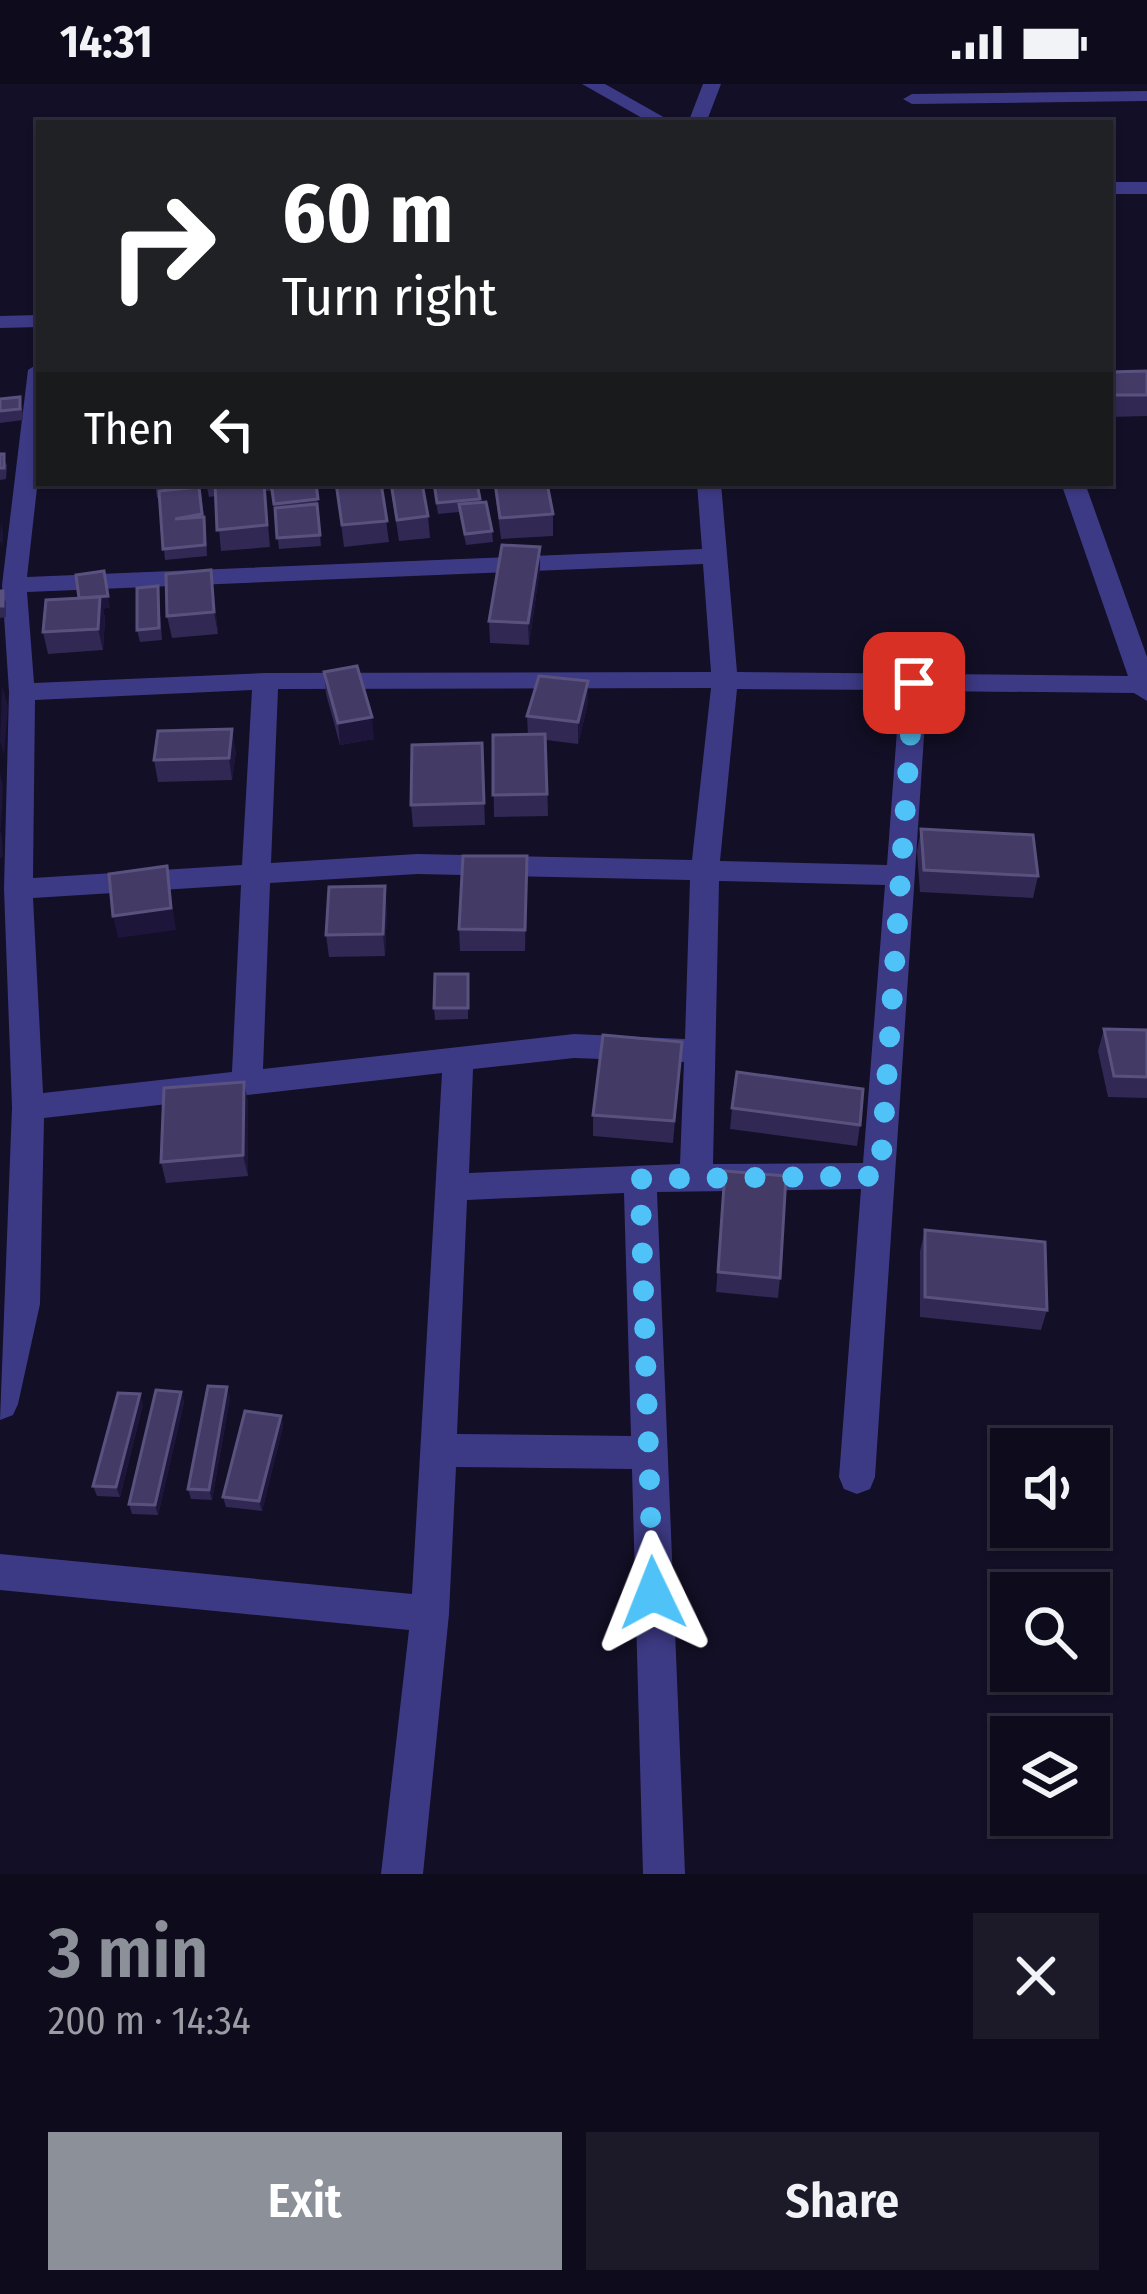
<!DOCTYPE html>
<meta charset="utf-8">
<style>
body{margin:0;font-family:"Fira Sans Condensed",sans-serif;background:#1c1929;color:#f1f3f6;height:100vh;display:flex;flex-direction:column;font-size:45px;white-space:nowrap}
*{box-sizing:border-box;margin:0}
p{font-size:39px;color:#9b9ba3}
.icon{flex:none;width:66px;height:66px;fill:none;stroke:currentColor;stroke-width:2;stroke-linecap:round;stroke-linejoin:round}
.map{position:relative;height:1790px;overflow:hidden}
.side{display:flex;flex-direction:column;background:#0e0b1c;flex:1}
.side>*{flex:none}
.banner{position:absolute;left:36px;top:36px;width:1077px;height:366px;border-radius:0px;box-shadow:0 3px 9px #0004,0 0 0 3px #2e2b3b;background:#202124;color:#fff;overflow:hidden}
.tools{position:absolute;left:990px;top:1344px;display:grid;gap:24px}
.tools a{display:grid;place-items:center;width:120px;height:120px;border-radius:0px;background:#0e0b1c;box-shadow:0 3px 9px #0004,0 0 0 3px #2e2b3b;font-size:60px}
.pin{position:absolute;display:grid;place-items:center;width:102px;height:102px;color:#fff;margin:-51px;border-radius:24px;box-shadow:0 6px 18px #0006}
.me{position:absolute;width:132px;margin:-66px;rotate:358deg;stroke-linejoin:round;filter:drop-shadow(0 0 9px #0008)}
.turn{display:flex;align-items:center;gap:42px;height:252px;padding:0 48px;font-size:54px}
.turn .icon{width:156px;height:156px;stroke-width:2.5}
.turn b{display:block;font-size:84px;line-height:102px}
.then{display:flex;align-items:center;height:114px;padding:0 48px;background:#0003;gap:24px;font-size:45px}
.round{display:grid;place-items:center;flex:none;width:126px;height:126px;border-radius:0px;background:#1c1929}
.headline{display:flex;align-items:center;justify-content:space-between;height:204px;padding:0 48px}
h1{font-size:72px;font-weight:600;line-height:90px;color:#8c9099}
.cta{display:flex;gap:24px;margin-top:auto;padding:24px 48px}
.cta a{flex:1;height:138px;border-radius:0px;background:#8c9099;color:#fff;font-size:48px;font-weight:600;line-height:138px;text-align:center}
.cta a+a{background:#1c1929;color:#f1f3f6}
.status{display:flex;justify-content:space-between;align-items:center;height:84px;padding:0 60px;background:#0e0b1c;direction:ltr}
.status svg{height:33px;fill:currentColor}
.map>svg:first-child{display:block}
</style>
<div class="status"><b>14:31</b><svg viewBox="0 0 49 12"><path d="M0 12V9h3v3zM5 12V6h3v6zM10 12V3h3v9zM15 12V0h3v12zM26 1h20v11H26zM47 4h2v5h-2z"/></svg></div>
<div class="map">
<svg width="1147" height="1790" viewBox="0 0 1147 1790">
<rect width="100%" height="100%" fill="#130f26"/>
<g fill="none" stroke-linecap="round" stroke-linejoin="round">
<g fill="#3d3a85" fill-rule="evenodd">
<path d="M582 0H605L674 39H651Z"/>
<path d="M703 0H721L706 39H688Z"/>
<path d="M1147 7V17L912 20 903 15 912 10Z"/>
<rect x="1110" y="98" width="37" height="12"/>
<path d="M39 231V243L0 244V232Z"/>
<path d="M39 279V386L27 493 702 465 697 399H721L737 588 1128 592 1061 399H1085L1147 573V617L1134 609 927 607 875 1393 870 1405 857 1410 844 1405 839 1393 861 1105 657 1108 685 1790H643L632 1385 456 1383 449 1530 423 1790H381L409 1546 0 1506V1470L412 1510 442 989 44 1034 40 1220 18 1320 13 1331 0 1336 12 1023 4 805 9 608 2 501 28 286ZM703 480 711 588 265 589 34 599 27 508ZM711 604 692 776 417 770 271 779 278 605ZM737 605 900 606 887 781 720 777ZM252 606 242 781 33 794 35 616ZM417 790 690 796 685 955 574 950 263 985 270 799ZM719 797 885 801 863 1079 713 1080ZM241 801 232 988 43 1009 33 814ZM574 974 684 978 680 1080 469 1089 473 985ZM624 1109 631 1352 457 1350 467 1116Z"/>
</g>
</g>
<g fill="#312854">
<path d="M1147 287V332L1110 333V288Z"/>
<path d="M0 315 22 324 23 336 0 339Z"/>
<path d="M0 370 7 381 6 395 0 396Z"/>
<path d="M155 399H199L206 444 207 472 165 476 159 414H157Z"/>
<path d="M206 399H381L389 458 344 463 336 400 316 402 321 462 279 465 272 407H265L270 463 221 467 216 412 209 413Z"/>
<path d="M390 399H422L428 432 430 454 399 457Z"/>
<path d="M433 399H477L480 418 492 447 493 458 466 461 459 428 438 430Z"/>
<path d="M494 399H547L553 430V452L501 455Z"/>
<path d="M540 463V484L529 561 490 559 489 537Z"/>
<path d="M211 486 218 550 172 554 167 532Z"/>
<path d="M158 502 162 556 140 558 137 546Z"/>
<path d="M0 507 6 518V533L0 534Z"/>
<path d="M79 514 110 523 103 525 105 535 103 566 48 570 43 548Z"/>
<path d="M324 588 374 655 340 661 326 610Z"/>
<path d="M588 597V619L578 660 546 656 548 732 494 733 493 651H528L527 632Z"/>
<path d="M482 659 485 741 413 743 411 721Z"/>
<path d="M236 667 232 696 158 698 154 676Z"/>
<path d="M921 745 1038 792 1033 814 920 808 917 767Z"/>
<path d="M527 772 525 867H460L459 845Z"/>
<path d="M387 824 385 872 329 873 326 851Z"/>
<path d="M468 890V935L435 936 434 924Z"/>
<path d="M1104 945 1147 946V1014L1108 1013 1098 967Z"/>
<path d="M682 958 673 1059 593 1052V1031Z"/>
<path d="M244 998 248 1019V1092L166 1099 161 1078Z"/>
<path d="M732 1024 860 1041 857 1062 730 1045Z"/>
<path d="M725 1087 780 1194 778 1214 716 1208Z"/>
<path d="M925 1146 1047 1226 1041 1246 920 1233V1167Z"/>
<path d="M181 1308 184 1318 158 1431 132 1430 129 1420Z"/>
<path d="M230 1313 212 1416 191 1415 188 1405Z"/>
<path d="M143 1320 120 1413 97 1412 93 1402Z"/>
<path d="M281 1332 283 1342 262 1427 226 1423 223 1413Z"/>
</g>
<g fill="#1d163a">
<path d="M1 437 3 448 2 464 0 456Z"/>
<path d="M540 463V484L529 561 528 539Z"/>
<path d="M211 486 214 507 218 550 214 528Z"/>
<path d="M104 487 110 523 103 525 105 535 103 566 98 545 82 528Z"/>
<path d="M588 597V619L578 660V638Z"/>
<path d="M2 601 8 623 4 671 0 657Z"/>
<path d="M372 633 374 655 340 661 338 639Z"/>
<path d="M232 645 236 667 232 696 229 674Z"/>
<path d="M0 689 3 701 1 746 0 743Z"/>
<path d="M0 745 2 752 3 773 0 774Z"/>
<path d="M167 782 176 846 118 854 113 832Z"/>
<path d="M385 802 387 824 385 872 383 850Z"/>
<path d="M244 998 248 1019V1092L243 1071Z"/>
<path d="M227 1303 230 1313 212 1416 209 1406Z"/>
<path d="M181 1308 184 1318 158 1431 155 1421Z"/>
<path d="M140 1310 143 1320 120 1413 116 1403Z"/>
<path d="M281 1332 283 1342 262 1427 259 1417Z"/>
</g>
<g fill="#433a66" stroke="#5a527e" stroke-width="3">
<path d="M954 37V39L908 38Z"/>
<path d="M1147 287V311H1110V288Z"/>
<path d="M20 313V325L0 327V315Z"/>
<rect x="0" y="370" width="4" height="14"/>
<path d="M155 399H197L155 403Z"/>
<path d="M215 399H264L267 441 217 446Z"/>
<path d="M271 399H316L318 415 274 420Z"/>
<path d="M336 399H381L387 437 342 441Z"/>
<path d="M391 399H422L428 432 397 436Z"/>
<path d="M434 399H477L480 415 437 419Z"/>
<path d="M495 399H547L553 430 500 434Z"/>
<path d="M199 403 202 430 175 435 204 433 205 461 163 465 159 407Z"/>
<path d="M486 418 492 447 465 450 459 420Z"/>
<path d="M317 420 320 451 277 454 275 424Z"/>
<path d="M502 461 540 463 528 539 489 537Z"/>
<path d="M211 486 214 528 167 532 166 490Z"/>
<path d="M104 487 108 512 79 514 76 491Z"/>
<path d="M158 502 159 544 137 546V504Z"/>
<rect x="0" y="507" width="3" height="15"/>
<path d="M100 513 98 545 43 548 46 516Z"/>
<path d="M357 582 372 633 338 639 324 588Z"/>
<path d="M539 592 588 597 578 638 527 632Z"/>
<path d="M232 645 229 674 154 676 158 647Z"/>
<path d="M545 650 547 710 493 711V651Z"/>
<path d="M482 659 484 719 411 721 412 661Z"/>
<path d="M921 745 1033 751 1038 792 924 786Z"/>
<path d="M463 772H527L525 846 459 845Z"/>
<path d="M167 782 171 824 113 832 109 790Z"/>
<path d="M385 802 383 850 326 851 329 803Z"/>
<path d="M435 890H468V924H434Z"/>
<path d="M1104 945 1147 946V993L1114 992Z"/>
<path d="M603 951 682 958 674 1037 593 1031Z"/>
<path d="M737 988 863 1005 860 1041 732 1024Z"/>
<path d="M244 998 243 1071 161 1078 164 1004Z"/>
<path d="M725 1087 786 1092 780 1194 718 1188Z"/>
<path d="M925 1146 1045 1158 1047 1226 925 1213Z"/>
<path d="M208 1302 227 1303 209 1406 188 1405Z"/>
<path d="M156 1306 181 1308 155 1421 129 1420Z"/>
<path d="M118 1309 140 1310 116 1403 93 1402Z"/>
<path d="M245 1327 281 1332 259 1417 223 1413Z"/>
</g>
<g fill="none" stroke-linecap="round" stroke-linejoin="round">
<path stroke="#4fc3f7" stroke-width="21" stroke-dasharray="0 37.8" d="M653 1509 640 1095 880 1092 914 599"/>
</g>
</svg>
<div class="tools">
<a><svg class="icon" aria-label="sound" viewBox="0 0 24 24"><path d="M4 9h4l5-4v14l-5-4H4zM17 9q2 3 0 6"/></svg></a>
<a><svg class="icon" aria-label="search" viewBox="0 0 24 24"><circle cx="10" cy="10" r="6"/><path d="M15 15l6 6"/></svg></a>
<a><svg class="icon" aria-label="layers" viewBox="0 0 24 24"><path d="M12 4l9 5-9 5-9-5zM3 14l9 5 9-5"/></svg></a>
</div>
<div class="pin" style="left:914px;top:599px;background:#d93025"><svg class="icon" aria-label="arrive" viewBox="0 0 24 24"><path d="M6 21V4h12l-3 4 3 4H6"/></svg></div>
<svg class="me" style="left:653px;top:1509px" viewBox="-20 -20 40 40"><path d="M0-17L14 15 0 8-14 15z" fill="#4fc3f7" stroke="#fff" stroke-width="4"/></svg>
<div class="banner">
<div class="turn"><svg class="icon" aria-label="right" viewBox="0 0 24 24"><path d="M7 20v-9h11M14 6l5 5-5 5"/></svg><div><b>60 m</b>Turn right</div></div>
<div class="then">Then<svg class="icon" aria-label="left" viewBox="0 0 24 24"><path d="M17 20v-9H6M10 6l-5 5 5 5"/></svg></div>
</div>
</div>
<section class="side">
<div class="headline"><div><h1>3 min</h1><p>200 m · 14:34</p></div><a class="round"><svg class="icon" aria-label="close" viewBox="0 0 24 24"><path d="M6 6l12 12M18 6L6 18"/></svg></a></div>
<div class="cta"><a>Exit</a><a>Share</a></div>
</section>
